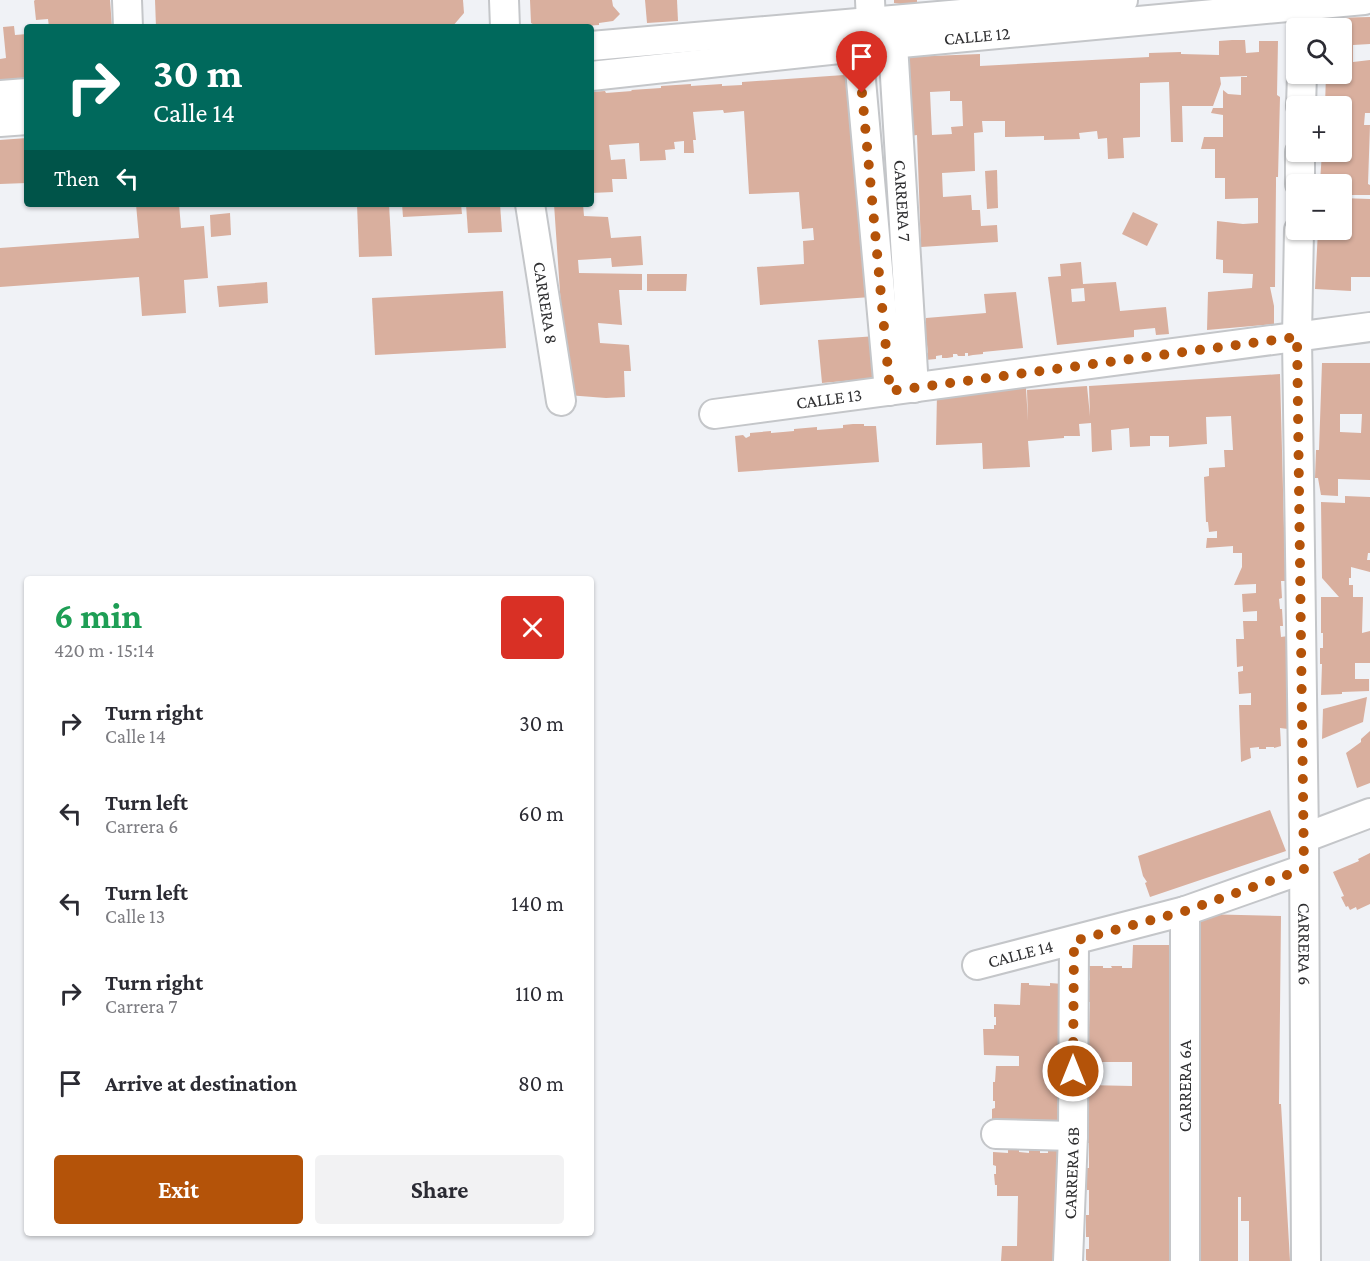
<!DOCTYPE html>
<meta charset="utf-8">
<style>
body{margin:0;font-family:"Crimson Pro",serif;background:#f2f2f3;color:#2b2b33;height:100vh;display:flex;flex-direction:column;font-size:22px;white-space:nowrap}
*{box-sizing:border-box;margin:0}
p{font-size:20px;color:#7c7c81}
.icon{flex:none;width:33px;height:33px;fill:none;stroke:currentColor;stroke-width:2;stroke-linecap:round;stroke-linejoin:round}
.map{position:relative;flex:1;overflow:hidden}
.sheet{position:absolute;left:24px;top:576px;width:570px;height:660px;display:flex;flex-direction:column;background:#fff;border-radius:6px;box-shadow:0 2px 4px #0004}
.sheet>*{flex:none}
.top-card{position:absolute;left:24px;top:24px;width:570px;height:183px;border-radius:6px;box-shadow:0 2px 4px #0004;background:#00695c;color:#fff;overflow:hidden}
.fabs{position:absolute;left:1286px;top:18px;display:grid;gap:12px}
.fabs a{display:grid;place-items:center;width:66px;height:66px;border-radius:6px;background:#fff;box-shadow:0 2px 4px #0004;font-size:30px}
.pin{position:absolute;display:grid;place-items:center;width:51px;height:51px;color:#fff;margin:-62px -26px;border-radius:50% 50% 50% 0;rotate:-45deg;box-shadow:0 0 6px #0007}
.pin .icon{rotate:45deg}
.me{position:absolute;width:66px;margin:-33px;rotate:0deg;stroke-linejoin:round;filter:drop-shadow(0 0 4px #0008)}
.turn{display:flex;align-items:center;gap:21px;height:126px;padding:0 30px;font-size:27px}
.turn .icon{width:78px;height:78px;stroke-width:2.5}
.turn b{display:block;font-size:42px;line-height:51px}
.then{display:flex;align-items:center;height:57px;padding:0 30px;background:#0003;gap:12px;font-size:22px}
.round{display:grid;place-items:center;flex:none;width:63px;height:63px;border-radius:6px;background:#f2f2f3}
.headline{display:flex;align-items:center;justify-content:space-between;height:102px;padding:0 30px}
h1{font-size:36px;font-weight:700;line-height:45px;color:#1e9e55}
.primary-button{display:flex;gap:12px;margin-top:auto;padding:12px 30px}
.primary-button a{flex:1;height:69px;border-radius:6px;background:#b45309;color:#fff;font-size:24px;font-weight:700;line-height:69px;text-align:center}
.primary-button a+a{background:#f2f2f3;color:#2b2b33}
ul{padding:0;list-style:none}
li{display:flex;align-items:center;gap:18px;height:90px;padding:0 30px}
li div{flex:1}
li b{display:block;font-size:22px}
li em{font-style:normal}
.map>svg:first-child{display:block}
</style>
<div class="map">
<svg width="1370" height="1261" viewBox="0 0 1370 1261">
<rect width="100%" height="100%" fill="#f0f2f6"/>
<g fill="#d9af9e" fill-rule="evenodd">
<path d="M35 0H110L112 27H49L48 19 36 20 34 1Z"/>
<path d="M155 0H463L464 13 452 27H156Z"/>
<path d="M530 0H612L613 6 620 14 613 21 599 23V25L570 27H538L531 23Z"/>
<path d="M645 0H677L678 21 647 23Z"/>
<path d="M894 0H917V4H901L894 3Z"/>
<path d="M1370 17V44L1353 45V62L1370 60V113H1365L1364 125H1370L1368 184 1370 185V195H1341V184H1321L1320 182 1322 152H1341V106H1325L1326 74H1341V28H1329L1330 18Z"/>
<path d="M14 26 15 35 27 34V83L0 84V59L6 58 3 27Z"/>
<path d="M1232 40H1245L1246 53 1259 52V41H1278L1277 95 1280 97 1278 177H1276V184L1275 287H1270L1274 306V324L1207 330 1208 292 1252 288 1253 274 1223 273V260L1216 259 1217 221 1243 224 1258 223V198L1225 199V178H1215V149H1201L1204 137H1223V115L1211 113 1213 108H1223V90L1228 94 1241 95V77H1247V76L1220 77 1221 84 1213 106H1182L1183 142H1171L1169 82 1140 83V137L1123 138 1124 158 1108 159 1107 138 1098 139 1097 131 1079 133 1080 139 1044 140V136L1005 137V121H982L983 132 974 133 975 171 942 173 943 197 971 195 972 210H980L981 226 997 225 998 242 921 247 917 135 910 136 907 57 980 54V66L1149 57V53L1181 52V54L1219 55V41ZM950 91V101H962L963 126 951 127 952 134 932 135 930 92Z"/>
<path d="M844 75 855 84 871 297 760 305 757 267 804 264 803 241 814 240 813 228 802 229 799 192 749 194 744 111 724 113 723 110 693 112 696 140H693L694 153H684V141L674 142 675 149 665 150 666 160 640 161 639 143 609 145 611 160 625 159 627 179H612L613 192 591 193V92L605 91 606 93 632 91 631 90 661 88V86L691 84V86L722 84V86L742 85V82Z"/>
<path d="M27 138V183L0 184V140Z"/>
<path d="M997 170 998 208 987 209 985 171Z"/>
<path d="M1341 198 1370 199V277H1351V291L1315 289 1318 230H1341Z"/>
<path d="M136 204H179L181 228 204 226 208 278 184 280 186 313 142 316 139 277 0 287V248L139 238Z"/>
<path d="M357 204H389L392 256 359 257Z"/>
<path d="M402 204H461L462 214 403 217Z"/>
<path d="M466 204H500L502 232 468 233Z"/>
<path d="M554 204H583L584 216 608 217 611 238 641 236 643 265 612 267 611 258 578 260 579 273 642 274V290H619L622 325 598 323 600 343 629 345 631 371H624L625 397 606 398 567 395Z"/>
<path d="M1133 212 1158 224 1147 246 1122 234Z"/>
<path d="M230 213 231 235 211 237 210 215Z"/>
<path d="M1081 262 1083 284 1116 282 1120 311 1166 307 1169 334 1156 335 1155 328 1134 330V337L1057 345 1048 277 1061 276 1060 264ZM1084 288 1085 301 1072 302 1071 289Z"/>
<path d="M647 274H687L686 291H647Z"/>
<path d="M267 282 268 303 219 307 217 286Z"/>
<path d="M503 291 506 348 375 355 372 298Z"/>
<path d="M1016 292 1023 348 983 352V354L973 355 968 356V353H965V356H958L957 354H953V357L947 358H942V355L936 356V359L925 360 924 353H928L927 345H924L923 330H926V318L986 313 984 294Z"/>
<path d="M877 336V378L822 383 818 340Z"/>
<path d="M1322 363H1370V480L1338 479V496L1321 495 1318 478H1315L1316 450H1319ZM1340 414H1362L1361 433 1340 432Z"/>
<path d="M1280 374 1284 528 1286 527V543H1284L1286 581H1281L1282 598 1279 599 1280 609H1282L1283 626H1280L1281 637 1288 636 1290 718 1288 729 1280 728 1281 746 1274 748V747H1266V749H1259V747L1250 748 1251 758 1241 762 1239 705H1251V693L1239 694 1238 672 1243 671V666L1237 667 1236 639H1244L1243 621H1257V611L1243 612 1242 594 1256 593V584L1234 585 1242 567V553H1233V546L1206 548 1207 538H1217V531L1209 532 1208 522H1206L1204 477 1209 476V468L1225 467 1224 450H1233L1231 416 1206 417 1207 444 1169 447V436H1150V446L1130 447 1129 428 1111 430 1112 450 1092 452 1091 423 1079 424 1080 436H1064V438L1028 441 1030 467 983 469 982 443 936 445 937 393 1026 388 1028 421 1027 390 1087 386 1090 416 1089 386Z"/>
<path d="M853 424H864V426H876L879 462 738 472 735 436 743 435 746 438 750 436V433L771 431V433L783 432 794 431V429L817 427V430L843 428V425Z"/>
<path d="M1345 496 1370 497V553H1368L1367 560H1370V572L1351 567V578H1349V585H1353V597H1363L1362 633 1370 631V663H1355V679H1369V691L1342 692V694L1321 695 1322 664H1320V648H1323V633H1321V597H1339L1322 578 1321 502 1345 503Z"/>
<path d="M1367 697 1363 722 1322 739 1323 709Z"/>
<path d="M1370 731V783L1357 788 1346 753 1361 742V739Z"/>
<path d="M1270 810 1286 851 1150 897 1145 883 1147 882 1143 876 1138 856Z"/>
<path d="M1370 853V904L1357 910 1356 907 1350 910 1348 906 1346 907 1341 897 1344 896 1333 872 1359 861 1358 859Z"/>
<path d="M1199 914 1281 916 1279 1104H1281L1290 1261H1249V1221H1241V1197H1238V1261H1195Z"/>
<path d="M1133 945H1176L1175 1261H1088L1086 1260V1249H1089V1237H1086V1215H1089V1190H1087L1086 1179 1087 1168H1089V1143H1087V1121H1089V1096H1087V1085L1132 1086V1062H1089V1049H1087V1027L1089 1028 1090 1002H1087V981L1090 980 1089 966H1103V968H1112L1111 966H1122V968H1132Z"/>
<path d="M1021 983H1029V985L1050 986V983L1063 984 1061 1129 992 1125V1109L995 1108V1101H993V1082H995L996 1066H1019V1056L984 1055 983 1029H994V1025H996V1017H994V1004L1020 1005Z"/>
<path d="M1008 1150H1019V1152L1029 1153V1150H1040V1153H1048V1151H1062L1060 1261H1001L1002 1246H1017L1018 1196H997V1185H995L994 1174H996V1166L993 1165V1152L1008 1153Z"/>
</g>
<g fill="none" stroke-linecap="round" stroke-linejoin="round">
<g stroke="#c4c6c9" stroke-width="32">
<g id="street">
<path d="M127 0 128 27"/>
<path d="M504 0 505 27"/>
<path d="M870 0 871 22 858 47 889 391"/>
<path id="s1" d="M881 32 893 44 914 388"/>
<path d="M591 46 1123 0"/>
<path id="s2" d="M591 76 858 47 1364 0"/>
<path d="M0 95 27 93"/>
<path d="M1301 106 1302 74"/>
<path d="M0 122 27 120"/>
<path d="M1300 184V152"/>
<path id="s3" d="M530 204 561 401"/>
<path id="s4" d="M1299 230 1297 337 1304 838 1306 1261"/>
<path id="s5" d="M714 414 1370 327"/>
<path d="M1304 838 1370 813"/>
<path id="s6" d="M977 965 1185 911 1304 869"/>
<path d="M996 1134 1073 1136"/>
<path id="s7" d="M1068 1261 1073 1136 1074 941"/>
<path d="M1185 1261V911"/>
</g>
</g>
<use href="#street" stroke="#fff" stroke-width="28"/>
</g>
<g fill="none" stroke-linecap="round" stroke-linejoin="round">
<path stroke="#b45309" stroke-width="10" stroke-dasharray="0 18" d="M862 93 890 391 1297 337 1304 869 1185 911 1074 941 1073 1071"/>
</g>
<g text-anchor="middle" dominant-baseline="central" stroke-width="6" stroke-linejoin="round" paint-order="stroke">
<g font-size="18" fill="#2f2f31" stroke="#fff">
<text stroke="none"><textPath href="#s2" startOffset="388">CALLE 12</textPath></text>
<text stroke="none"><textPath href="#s1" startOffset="174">CARRERA 7</textPath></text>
<text stroke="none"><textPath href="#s3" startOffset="100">CARRERA 8</textPath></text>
<text stroke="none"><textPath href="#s5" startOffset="116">CALLE 13</textPath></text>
<text stroke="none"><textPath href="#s4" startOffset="714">CARRERA 6</textPath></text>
<text stroke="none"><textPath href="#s6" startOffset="45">CALLE 14</textPath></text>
<text transform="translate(1185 1086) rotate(-90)">CARRERA 6A</text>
<text stroke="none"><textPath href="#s7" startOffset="88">CARRERA 6B</textPath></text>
</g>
</g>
</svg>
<div class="fabs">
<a><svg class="icon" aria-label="search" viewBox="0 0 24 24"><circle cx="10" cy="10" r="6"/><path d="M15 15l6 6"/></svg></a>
<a>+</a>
<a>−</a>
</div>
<div class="pin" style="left:862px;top:93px;background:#d93025"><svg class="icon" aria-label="arrive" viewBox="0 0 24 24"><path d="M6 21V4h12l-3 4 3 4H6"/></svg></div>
<svg class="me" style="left:1073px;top:1071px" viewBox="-20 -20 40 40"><circle r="17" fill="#b45309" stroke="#fff" stroke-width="3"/><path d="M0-11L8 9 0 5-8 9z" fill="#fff"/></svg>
<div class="top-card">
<div class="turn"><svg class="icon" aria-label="right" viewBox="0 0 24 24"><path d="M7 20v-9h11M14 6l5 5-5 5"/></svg><div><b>30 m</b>Calle 14</div></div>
<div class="then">Then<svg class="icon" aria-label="left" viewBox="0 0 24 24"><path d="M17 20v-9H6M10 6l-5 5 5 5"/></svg></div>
</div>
<section class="sheet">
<div class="headline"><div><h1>6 min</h1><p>420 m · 15:14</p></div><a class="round" style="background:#d93025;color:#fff"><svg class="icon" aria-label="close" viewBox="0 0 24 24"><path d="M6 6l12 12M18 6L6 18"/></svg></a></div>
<ul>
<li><svg class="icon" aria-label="right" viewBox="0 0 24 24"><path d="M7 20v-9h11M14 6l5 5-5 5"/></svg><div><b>Turn right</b><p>Calle 14</p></div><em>30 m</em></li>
<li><svg class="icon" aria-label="left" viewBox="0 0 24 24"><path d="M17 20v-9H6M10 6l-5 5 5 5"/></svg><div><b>Turn left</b><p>Carrera 6</p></div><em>60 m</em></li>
<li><svg class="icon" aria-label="left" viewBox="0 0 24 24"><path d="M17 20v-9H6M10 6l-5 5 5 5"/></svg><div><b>Turn left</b><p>Calle 13</p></div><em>140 m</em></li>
<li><svg class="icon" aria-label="right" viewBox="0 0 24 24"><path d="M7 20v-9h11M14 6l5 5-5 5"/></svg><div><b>Turn right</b><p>Carrera 7</p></div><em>110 m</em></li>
<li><svg class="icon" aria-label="arrive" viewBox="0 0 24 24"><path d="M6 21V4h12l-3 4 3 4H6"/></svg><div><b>Arrive at destination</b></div><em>80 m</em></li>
</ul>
<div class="primary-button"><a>Exit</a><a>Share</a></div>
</section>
</div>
